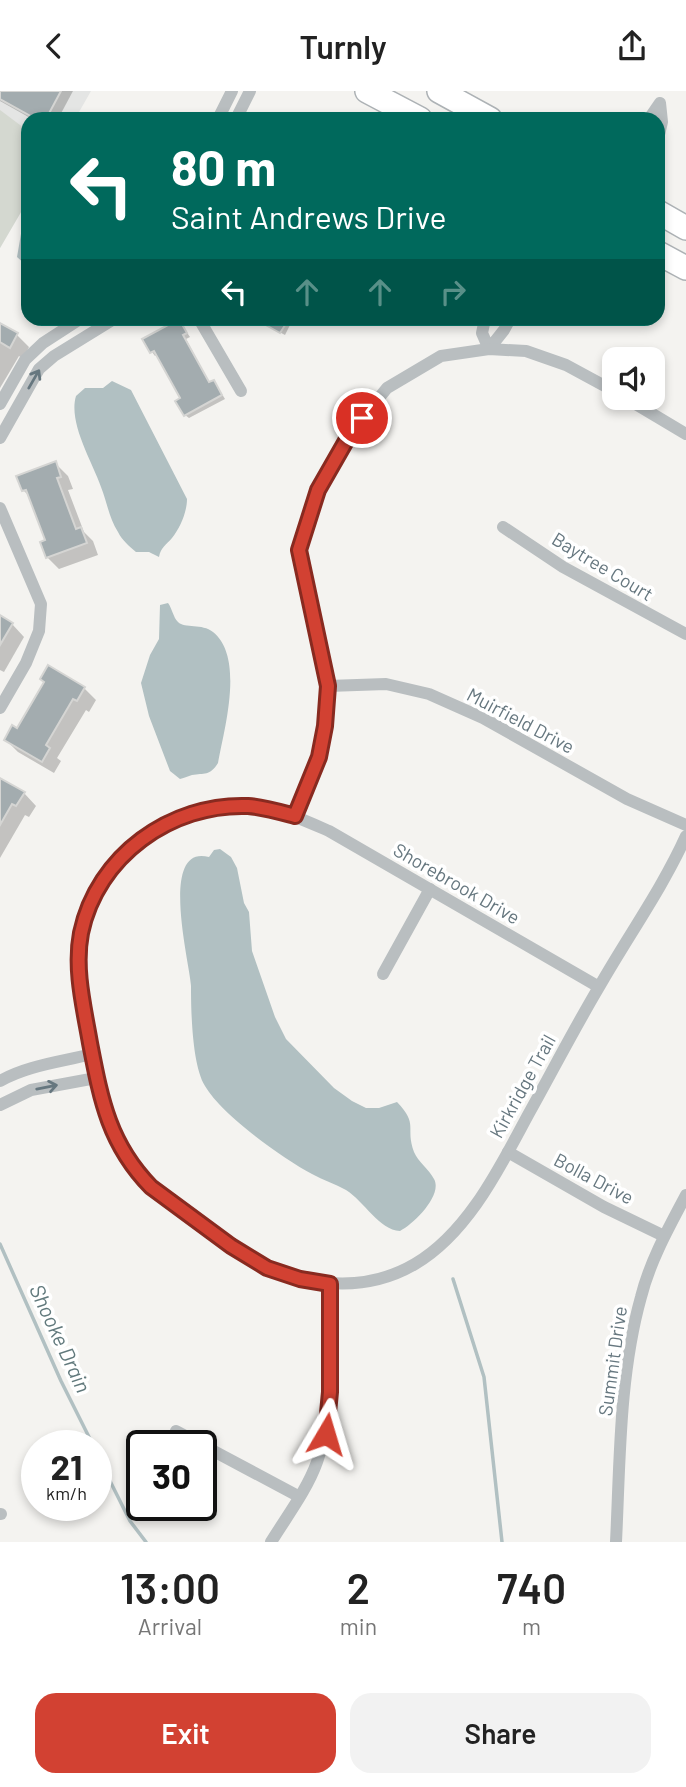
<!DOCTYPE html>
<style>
body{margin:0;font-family:Barlow,sans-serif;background:#f2f2f2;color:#222;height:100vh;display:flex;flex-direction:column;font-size:26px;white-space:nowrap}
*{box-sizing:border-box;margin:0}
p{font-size:23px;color:#767676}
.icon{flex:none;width:38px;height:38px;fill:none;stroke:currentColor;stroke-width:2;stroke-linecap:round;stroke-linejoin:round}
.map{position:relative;height:1451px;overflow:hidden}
.panel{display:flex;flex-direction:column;background:#fff;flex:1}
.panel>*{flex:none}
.banner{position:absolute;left:21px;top:21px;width:644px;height:214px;border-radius:21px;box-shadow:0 4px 10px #0003;background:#00695c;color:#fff;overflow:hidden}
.controls{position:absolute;left:602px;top:256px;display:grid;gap:14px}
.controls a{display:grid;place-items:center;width:63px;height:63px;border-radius:14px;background:#fff;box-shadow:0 4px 10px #0003;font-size:35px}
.speed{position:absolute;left:21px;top:1339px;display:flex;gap:14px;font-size:35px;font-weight:700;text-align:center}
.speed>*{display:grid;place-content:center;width:91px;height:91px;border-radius:50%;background:#fff;box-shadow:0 4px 10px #0003;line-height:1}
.speed small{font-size:18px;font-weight:400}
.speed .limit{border:4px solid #111;border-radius:10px;background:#fff;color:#111}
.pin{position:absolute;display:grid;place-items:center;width:60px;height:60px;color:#fff;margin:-30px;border:4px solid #fff;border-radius:50%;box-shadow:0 2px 7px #0007}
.me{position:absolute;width:77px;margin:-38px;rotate:7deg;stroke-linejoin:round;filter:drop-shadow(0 0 5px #0008)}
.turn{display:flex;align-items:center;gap:24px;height:147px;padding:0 35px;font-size:32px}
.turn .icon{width:91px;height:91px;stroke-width:2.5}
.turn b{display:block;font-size:49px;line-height:60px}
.lanes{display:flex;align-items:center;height:66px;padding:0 35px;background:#0003;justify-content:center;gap:35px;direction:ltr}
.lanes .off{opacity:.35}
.eta{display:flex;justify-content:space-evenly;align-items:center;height:119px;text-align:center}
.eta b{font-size:42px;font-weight:600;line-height:49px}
.button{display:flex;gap:14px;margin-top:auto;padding:14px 35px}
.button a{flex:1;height:80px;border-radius:21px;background:#d24132;color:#fff;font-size:28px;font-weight:600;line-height:80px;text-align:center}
.button a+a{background:#f2f2f2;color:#222}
header{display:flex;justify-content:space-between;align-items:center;height:91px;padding:0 35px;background:#fff;font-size:32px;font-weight:600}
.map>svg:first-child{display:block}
</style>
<header><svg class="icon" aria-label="back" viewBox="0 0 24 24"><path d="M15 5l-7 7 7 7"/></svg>Turnly<svg class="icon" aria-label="share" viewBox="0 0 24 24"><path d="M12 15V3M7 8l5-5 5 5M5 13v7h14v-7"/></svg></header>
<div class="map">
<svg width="686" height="1451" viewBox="0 0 686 1451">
<rect width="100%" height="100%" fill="#f4f3f0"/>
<path fill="#e4e5e4" d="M0 0H91L75 28H28V109L0 157Z"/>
<path fill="#d4d8d0" d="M0 19 28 40V109L0 157Z"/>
<g fill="#b1c0c2">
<path d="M22 137 25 139 28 138V179L26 174 17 166Z"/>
<path d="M112 290 131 299 187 408C187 421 180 437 172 447 166 454 161 456 159 466L149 461H136C129 455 122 449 118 441 109 427 107 411 101 396 92 370 68 332 76 305L85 297H103Z"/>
<path d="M168 512C172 517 173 526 178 531 185 538 202 532 213 541 245 567 224 638 218 672 210 685 204 682 192 684 188 685 185 687 180 688L170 680 149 625 141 592 150 564 159 548 160 514Z"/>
<path d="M220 758 231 766 237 777 244 812 249 821 252 860 275 926 286 948 334 997 352 1010 366 1017H379L397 1011C419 1034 405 1036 414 1061 418 1071 429 1078 434 1088 443 1104 414 1133 400 1140 379 1139 364 1110 346 1099 335 1093 323 1089 312 1083 282 1067 222 1024 205 995 192 974 191 920 191 895 190 873 158 752 209 766L214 759Z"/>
</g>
<g fill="#0003">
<path d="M0 0H73L58 28H32L0 10Z"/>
<path d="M255 228H288L291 232 285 244Z"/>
<path d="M179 230 190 246 186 248 210 293 214 291 217 295 225 308 189 327 185 324 183 308 158 263 155 265 152 261Z"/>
<path d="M0 234 17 244 29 256 23 268 19 265 0 297Z"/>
<path d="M55 372 68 385 73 398 68 399 84 441 93 450 98 464 59 478 47 466V450L31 407 23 399Z"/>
<path d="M0 526 12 533 24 546 4 581 0 579Z"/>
<path d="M46 591 84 597 96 609 89 621 86 619 57 667 61 670 54 682 18 661 6 649 17 640Z"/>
<path d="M0 689 24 702 36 715 29 726 25 724 0 767Z"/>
</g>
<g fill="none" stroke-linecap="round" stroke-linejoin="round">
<g stroke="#b1c0c2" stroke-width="3.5">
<path d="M0 1153 61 1290 93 1354"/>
<path d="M453 1188 484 1286 502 1451"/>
<path d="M96 1362 130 1430 146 1451"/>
</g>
</g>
<g fill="#a3acaf" stroke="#d5d5d3" stroke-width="2">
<path d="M0 0H61L46 28H36L0 8Z"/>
<path d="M179 228 187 242 183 244 209 291 214 289 222 304 184 325 175 310 180 307 154 260 150 262 142 248Z"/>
<path d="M255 228H289L280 242Z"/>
<path d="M0 232 18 242 10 257 0 251Z"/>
<path d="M56 370 61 386 57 387 76 438 81 436 87 452 46 467 40 451 45 449 26 399 22 400 16 385Z"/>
<path d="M0 524 13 532 0 554Z"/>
<path d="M48 574 85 596 77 610 73 608 46 654 50 657 42 671 4 649 12 634 17 637 44 591 40 588Z"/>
<path d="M0 687 25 701 16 715 12 713 0 734Z"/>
</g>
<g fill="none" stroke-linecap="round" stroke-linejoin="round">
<g stroke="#adb2b5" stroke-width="26">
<g id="major">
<path d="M367 0 420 28"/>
<path d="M439 0 490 28"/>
<path d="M658 121 686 137"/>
<path d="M658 162 686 177"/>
</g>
</g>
<g stroke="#b9bec0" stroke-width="12">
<path d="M218 28 232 0"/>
<path d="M236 28 250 0"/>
<path d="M649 28 660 12 662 31 658 48"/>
<path d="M199 228 241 300"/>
<path d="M485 228 482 242 489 258 504 239 510 228"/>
<path d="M624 306 686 343"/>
<path d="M0 313 25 269 43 252 80 228"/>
<path d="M0 347 39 278 54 265 114 228"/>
<path d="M0 417 41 513 39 540 26 572 0 617"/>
<path d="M503 436 563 476 686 543"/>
<path d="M328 595 386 593 429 603 483 627 627 708 686 734"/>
<path d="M295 725 319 666 325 635 328 595 299 459 318 399 350 343 387 297 441 265 489 258 526 260 566 274 614 300"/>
<path d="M383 883 430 798"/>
<path d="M599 896 329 740C304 729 278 717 250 715 174 709 94 766 81 842 74 881 85 922 92 960 98 997 105 1033 126 1065 150 1102 201 1134 237 1159 289 1194 359 1206 415 1173 468 1142 500 1076 528 1024 552 981 574 938 599 896 628 845 662 798 686 745"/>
<path d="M0 990C28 974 61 971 92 963"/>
<path d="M0 1014 31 999 96 987"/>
<path d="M508 1061 604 1116 664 1145"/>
<path d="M176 1340 298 1405"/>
<path d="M0 1423H1"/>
<path d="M271 1451C287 1425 307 1399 317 1371 338 1315 330 1251 330 1193"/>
<path d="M616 1451C620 1370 619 1285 641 1206 650 1170 669 1136 686 1104"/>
</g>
<use href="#major" stroke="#fff" stroke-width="23"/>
</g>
<defs><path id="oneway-shaft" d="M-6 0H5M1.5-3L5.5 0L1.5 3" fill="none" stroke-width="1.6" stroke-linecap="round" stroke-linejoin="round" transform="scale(1.75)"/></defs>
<g stroke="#66777f">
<use href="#oneway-shaft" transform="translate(34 288) rotate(-60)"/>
<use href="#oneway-shaft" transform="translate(47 996) rotate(-11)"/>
</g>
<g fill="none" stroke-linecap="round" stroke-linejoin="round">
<g stroke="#882a20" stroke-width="18">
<path id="route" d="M326 1343 330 1301V1193L300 1188 267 1177 231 1155 151 1096C109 1053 101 1009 90 952 84 917 74 878 81 842 97 765 171 712 248 715 263 716 280 721 295 725L319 666 325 635 328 595 299 459 318 399 350 343 362 327"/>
</g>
<use href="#route" stroke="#d24132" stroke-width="12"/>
</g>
<g text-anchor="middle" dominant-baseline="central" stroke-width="7" stroke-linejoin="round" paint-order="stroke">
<g font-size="19" fill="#66777f" stroke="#fff">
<text transform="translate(603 475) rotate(31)">Baytree Court</text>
<text transform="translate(521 629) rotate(28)">Muirfield Drive</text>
<text transform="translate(457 792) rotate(30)">Shorebrook Drive</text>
<text transform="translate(522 995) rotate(-61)">Kirkridge Trail</text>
<text transform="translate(594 1087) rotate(28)">Bolla Drive</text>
<text transform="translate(612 1270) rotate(-82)">Summit Drive</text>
</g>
<g font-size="21" font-style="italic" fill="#61797c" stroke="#fff">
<text transform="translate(61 1247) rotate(65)">Shooke Drain</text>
</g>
</g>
</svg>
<div class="controls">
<a><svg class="icon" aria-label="sound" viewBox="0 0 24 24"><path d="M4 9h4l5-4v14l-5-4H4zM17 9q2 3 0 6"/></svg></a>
</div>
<div class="speed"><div>21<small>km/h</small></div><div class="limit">30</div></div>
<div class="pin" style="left:362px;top:327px;background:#d93025"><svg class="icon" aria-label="arrive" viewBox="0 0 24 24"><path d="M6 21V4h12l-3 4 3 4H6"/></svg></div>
<svg class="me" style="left:326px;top:1343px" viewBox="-20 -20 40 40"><path d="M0-17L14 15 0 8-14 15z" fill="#d24132" stroke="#fff" stroke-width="4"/></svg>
<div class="banner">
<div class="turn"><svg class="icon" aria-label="left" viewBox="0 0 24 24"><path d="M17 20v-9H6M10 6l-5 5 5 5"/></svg><div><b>80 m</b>Saint Andrews Drive</div></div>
<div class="lanes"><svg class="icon" aria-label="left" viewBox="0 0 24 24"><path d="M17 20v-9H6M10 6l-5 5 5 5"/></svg><svg class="icon off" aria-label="ahead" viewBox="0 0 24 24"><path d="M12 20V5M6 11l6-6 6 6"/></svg><svg class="icon off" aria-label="ahead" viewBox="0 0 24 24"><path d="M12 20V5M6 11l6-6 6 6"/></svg><svg class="icon off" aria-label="right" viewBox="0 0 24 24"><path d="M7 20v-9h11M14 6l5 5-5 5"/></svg></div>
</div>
</div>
<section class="panel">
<div class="eta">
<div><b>13:00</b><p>Arrival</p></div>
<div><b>2</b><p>min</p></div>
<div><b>740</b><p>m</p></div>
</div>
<div class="button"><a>Exit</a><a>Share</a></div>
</section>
